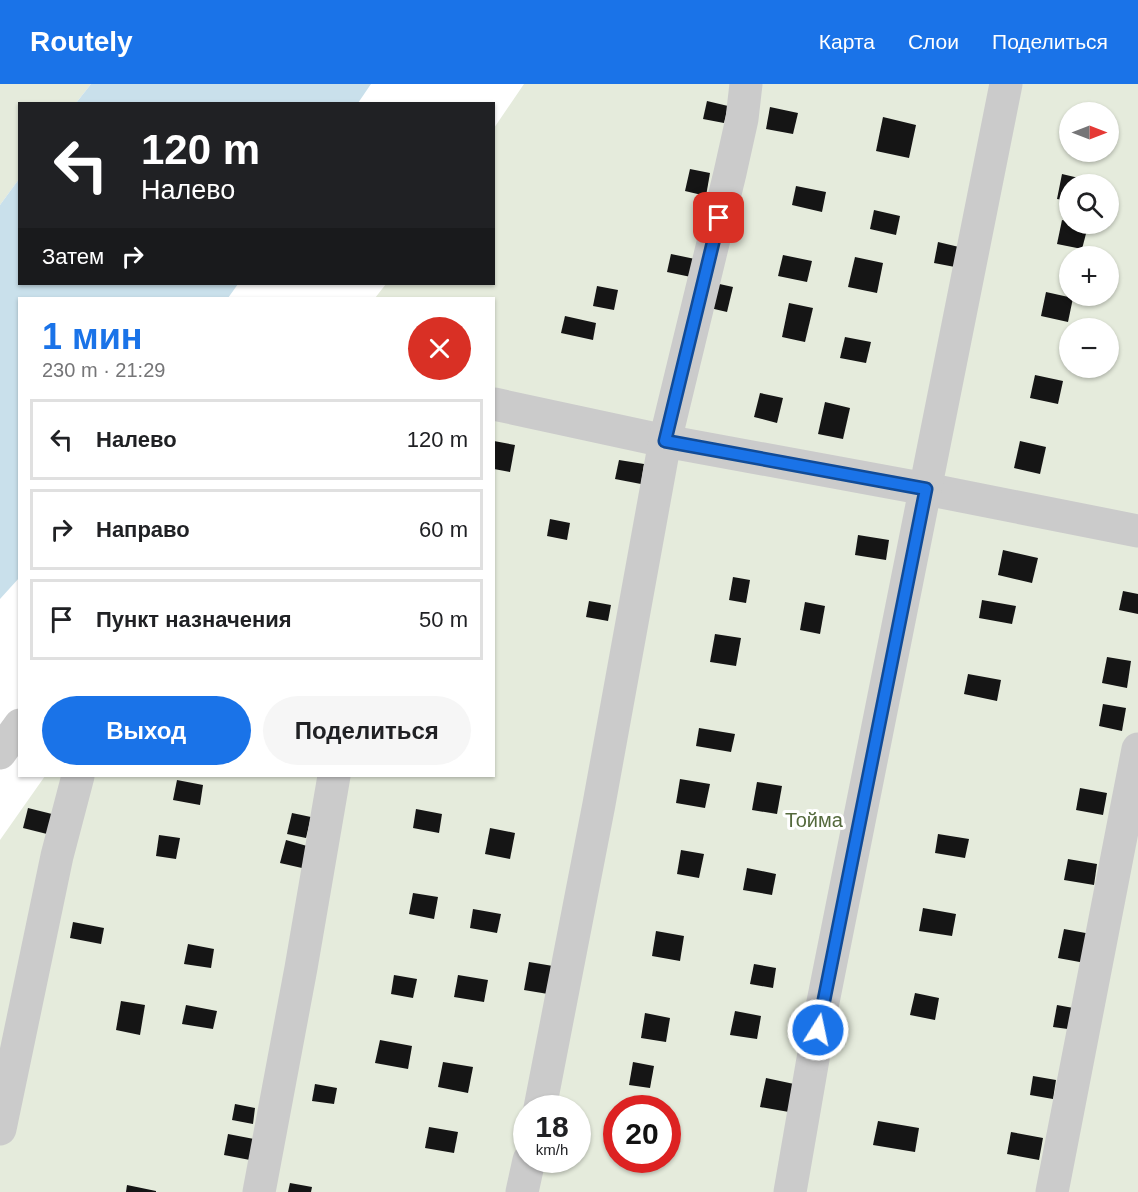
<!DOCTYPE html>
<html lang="ru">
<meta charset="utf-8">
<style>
body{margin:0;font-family:Helvetica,sans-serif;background:#f6f6f6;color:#202124;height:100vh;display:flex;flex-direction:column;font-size:22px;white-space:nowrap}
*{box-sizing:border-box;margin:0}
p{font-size:20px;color:#757577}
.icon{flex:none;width:33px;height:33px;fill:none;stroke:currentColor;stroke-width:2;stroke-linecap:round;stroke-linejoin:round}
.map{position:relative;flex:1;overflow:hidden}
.side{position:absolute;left:18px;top:213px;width:477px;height:480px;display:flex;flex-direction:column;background:#fff;border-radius:0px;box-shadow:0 2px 4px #0004}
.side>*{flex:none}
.banner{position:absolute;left:18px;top:18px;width:477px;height:183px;border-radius:0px;box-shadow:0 2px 4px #0004;background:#202124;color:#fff;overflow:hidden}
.needle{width:39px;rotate:90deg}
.buttons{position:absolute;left:1059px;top:18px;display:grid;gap:12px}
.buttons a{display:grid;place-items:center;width:60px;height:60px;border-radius:50%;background:#fff;box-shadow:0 2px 4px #0004;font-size:30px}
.speed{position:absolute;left:513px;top:1011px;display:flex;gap:12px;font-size:30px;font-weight:700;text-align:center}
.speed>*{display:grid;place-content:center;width:78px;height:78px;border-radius:50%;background:#fff;box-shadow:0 2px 4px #0004;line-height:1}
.speed small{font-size:15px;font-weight:400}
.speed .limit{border:9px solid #d22;background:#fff;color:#111}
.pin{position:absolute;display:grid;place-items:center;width:51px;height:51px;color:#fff;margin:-26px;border-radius:12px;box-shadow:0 3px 9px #0006}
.me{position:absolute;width:66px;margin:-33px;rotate:10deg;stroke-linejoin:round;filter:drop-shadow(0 0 4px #0008)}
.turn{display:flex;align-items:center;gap:21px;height:126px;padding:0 24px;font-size:27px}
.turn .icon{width:78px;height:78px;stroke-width:2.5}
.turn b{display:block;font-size:42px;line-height:51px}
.then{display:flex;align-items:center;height:57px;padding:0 24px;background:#0003;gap:12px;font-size:22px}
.round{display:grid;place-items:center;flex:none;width:63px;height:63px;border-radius:32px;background:#f6f6f6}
.summary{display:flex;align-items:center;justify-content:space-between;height:102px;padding:0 24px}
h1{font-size:36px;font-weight:700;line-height:45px;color:#1a73e8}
.button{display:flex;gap:12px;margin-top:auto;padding:12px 24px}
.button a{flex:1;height:69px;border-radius:36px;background:#1a73e8;color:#fff;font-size:24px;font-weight:700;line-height:69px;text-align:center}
.button a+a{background:#f6f6f6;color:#202124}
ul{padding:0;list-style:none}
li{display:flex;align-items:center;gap:18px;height:81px;margin:0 12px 9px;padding:0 12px;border:3px solid #e0e0e0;border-radius:0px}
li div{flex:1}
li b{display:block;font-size:22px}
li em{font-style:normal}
header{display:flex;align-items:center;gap:36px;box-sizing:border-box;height:84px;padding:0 30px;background:#1a73e8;color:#fff}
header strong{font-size:28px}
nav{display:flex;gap:33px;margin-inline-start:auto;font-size:21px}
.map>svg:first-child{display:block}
</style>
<header>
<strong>Routely</strong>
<nav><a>Карта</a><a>Слои</a><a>Поделиться</a></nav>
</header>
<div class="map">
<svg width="1138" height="1108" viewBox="0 0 1138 1108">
<rect width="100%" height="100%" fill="#fff"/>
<g fill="#e5ebdc" fill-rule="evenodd">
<path d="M0 0H91L76 19 20 20 19 95 0 121Z"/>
<path d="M524 0H1138V1108H0V756L45 692H494V214H375L386 200H494V44ZM1070 28H1108V68H1070ZM1070 100H1108V140H1070ZM1070 172H1108V212H1070ZM1070 244H1108V284H1070ZM526 1024H578V1076H526ZM616 1024H668V1076H616Z"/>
</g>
<g fill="#c9e0eb">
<path d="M91 0H371L358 19H76Z"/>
<path d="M19 95 20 200H238L228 214H20L19 494 0 515V121Z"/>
</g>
<g fill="#151515">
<path d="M707 17 728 22 724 39 703 35Z"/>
<path d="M770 23 798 29 793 50 766 45Z"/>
<path d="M883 33 916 41 909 74 876 67Z"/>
<path d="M690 85 710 89 706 112 685 107Z"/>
<path d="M1062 90 1104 100H1070V117L1057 115Z"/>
<path d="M796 102 826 108 822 128 792 121Z"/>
<path d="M874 126 900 132 896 151 870 145Z"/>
<path d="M1062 136 1088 142 1082 165 1057 160Z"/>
<path d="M938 158 959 163 955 183 934 179Z"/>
<path d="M671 170 695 175 691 193 667 188Z"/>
<path d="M783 171 812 177 807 198 778 192Z"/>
<path d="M855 173 883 179 877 209 848 203Z"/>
<path d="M715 199 733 203 727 228 710 224Z"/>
<path d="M597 202 618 206 614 226 593 222Z"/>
<path d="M1046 208 1073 214 1068 238 1041 232Z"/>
<path d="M789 219 813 224 805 258 782 253Z"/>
<path d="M565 232 596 239 593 256 561 249Z"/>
<path d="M845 253 871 258 866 279 840 274Z"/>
<path d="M1035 291 1063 297 1058 320 1030 314Z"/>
<path d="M760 309 783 314 777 339 754 333Z"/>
<path d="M825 318 850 324 843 355 818 350Z"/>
<path d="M494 357 515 361 510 388 494 385Z"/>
<path d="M1020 357 1046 363 1040 390 1014 384Z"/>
<path d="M619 376 644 380 641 400 615 395Z"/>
<path d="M550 435 570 439 567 456 547 452Z"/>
<path d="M858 451 889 456 886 476 855 471Z"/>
<path d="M1003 466 1038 474 1032 499 998 491Z"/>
<path d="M733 493 750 496 746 519 729 516Z"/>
<path d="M1123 507 1138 510V530L1119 526Z"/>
<path d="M982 516 1016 522 1012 540 979 534Z"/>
<path d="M589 517 611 521 608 537 586 533Z"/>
<path d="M805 518 825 522 820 550 800 546Z"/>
<path d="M715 550 741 554 736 582 710 578Z"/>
<path d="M1107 573 1131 577 1127 604 1102 599Z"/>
<path d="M968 590 1001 596 997 617 964 610Z"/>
<path d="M1103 620 1126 624 1122 647 1099 642Z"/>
<path d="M699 644 735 650 731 668 696 662Z"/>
<path d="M680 695 710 700 705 724 676 719Z"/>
<path d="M177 696 203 701 200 721 173 716Z"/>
<path d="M757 698 782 702 777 730 752 726Z"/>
<path d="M1080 704 1107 709 1103 731 1076 726Z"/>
<path d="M28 724 52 730 47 750 23 744Z"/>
<path d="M416 725 442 730 439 749 413 744Z"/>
<path d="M292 729 311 733 306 754 287 750Z"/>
<path d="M490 744 515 749 510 775 485 770Z"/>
<path d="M938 750 969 755 965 774 935 769Z"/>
<path d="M159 751 180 754 176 775 156 772Z"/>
<path d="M286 756 307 762 302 784 280 779Z"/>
<path d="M681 766 704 770 699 794 677 790Z"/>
<path d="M1068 775 1097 780 1094 801 1064 796Z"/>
<path d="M747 784 776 790 772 811 743 806Z"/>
<path d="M413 809 438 813 434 835 409 830Z"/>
<path d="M923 824 956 830 952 852 919 847Z"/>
<path d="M473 825 501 830 497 849 470 844Z"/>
<path d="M73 838 104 844 101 860 70 854Z"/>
<path d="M1064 845 1091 850 1085 879 1058 874Z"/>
<path d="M656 847 684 852 680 877 652 872Z"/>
<path d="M188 860 214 865 211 884 184 880Z"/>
<path d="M529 878 553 882 548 910 524 906Z"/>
<path d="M754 880 776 884 773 904 750 900Z"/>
<path d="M394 891 417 895 413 914 391 910Z"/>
<path d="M458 891 488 896 484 918 454 913Z"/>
<path d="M915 909 939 914 935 936 910 931Z"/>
<path d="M121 917 145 921 140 951 116 946Z"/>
<path d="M186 921 217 927 213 945 182 940Z"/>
<path d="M1057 921 1079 925 1075 946 1053 943Z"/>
<path d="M735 927 761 932 757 955 730 951Z"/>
<path d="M645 929 670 934 666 958 641 954Z"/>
<path d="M380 956 412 962 408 985 375 979Z"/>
<path d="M443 978 473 983 468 1009 438 1003Z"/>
<path d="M633 978 654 982 650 1004 629 1001Z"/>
<path d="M1033 992 1056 996 1053 1015 1030 1011Z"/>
<path d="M766 994 794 1000 789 1028 760 1023Z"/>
<path d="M315 1000 337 1004 334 1020 312 1017Z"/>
<path d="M235 1020 255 1024 253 1040 232 1036Z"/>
<path d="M878 1037 919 1044 915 1068 873 1061Z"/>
<path d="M429 1043 458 1048 454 1069 425 1064Z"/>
<path d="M1011 1048 1043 1054 1039 1076 1007 1070Z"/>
<path d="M228 1050 254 1055 250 1076 224 1071Z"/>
<path d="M290 1099 312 1103 311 1108H288Z"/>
<path d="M127 1101 156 1107V1108H126Z"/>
</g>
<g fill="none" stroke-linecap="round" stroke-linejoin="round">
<g stroke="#cbcbcb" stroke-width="33">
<path d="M494 320 665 357 926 405 1138 447"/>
<path d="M0 669 20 641"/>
<path d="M540 1024 599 720 665 357 730 89 742 35 746 0"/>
<path d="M0 1045 57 772 78 692"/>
<path d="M259 1108 301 884 334 692"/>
<path d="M522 1108 529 1076"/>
<path d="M790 1108 822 923 1006 0"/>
<path d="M1052 1108 1138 665"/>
</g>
</g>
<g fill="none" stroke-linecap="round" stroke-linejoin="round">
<g stroke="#114b97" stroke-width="15">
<path id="route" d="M719 134 665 357 926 405 818 946"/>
</g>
<use href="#route" stroke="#1a73e8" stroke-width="10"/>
</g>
<g text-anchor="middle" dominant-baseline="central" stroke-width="6" stroke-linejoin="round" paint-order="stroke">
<g font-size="20" fill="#54693c" stroke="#fff">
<text x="814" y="736">Тойма</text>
</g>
</g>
</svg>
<div class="buttons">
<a><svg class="needle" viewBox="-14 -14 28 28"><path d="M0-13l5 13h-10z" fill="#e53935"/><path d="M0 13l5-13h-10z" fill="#757577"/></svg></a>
<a><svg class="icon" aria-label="search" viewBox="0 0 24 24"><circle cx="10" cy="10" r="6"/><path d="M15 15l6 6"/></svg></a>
<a>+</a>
<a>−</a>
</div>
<div class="speed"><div>18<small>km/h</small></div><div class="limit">20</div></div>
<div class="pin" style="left:719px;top:134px;background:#d93025"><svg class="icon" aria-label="arrive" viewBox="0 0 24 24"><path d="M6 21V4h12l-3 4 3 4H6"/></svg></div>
<svg class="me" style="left:818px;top:946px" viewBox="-20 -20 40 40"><circle r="17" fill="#1a73e8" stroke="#fff" stroke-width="3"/><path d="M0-11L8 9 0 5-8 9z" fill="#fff"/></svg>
<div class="banner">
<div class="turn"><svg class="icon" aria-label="left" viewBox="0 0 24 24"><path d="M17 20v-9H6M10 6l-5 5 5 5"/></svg><div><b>120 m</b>Налево</div></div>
<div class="then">Затем<svg class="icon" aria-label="right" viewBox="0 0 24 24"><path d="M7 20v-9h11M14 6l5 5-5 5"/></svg></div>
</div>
<section class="side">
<div class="summary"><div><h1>1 мин</h1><p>230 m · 21:29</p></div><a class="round" style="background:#d93025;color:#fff"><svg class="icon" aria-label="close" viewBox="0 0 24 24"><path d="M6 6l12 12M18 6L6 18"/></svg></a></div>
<ul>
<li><svg class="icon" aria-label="left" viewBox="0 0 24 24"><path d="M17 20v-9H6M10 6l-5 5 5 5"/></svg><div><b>Налево</b></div><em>120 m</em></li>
<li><svg class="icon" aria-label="right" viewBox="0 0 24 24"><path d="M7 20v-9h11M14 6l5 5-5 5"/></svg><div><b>Направо</b></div><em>60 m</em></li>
<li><svg class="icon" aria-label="arrive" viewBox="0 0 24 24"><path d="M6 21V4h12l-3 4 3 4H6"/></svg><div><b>Пункт назначения</b></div><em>50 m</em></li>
</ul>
<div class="button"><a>Выход</a><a>Поделиться</a></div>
</section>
</div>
